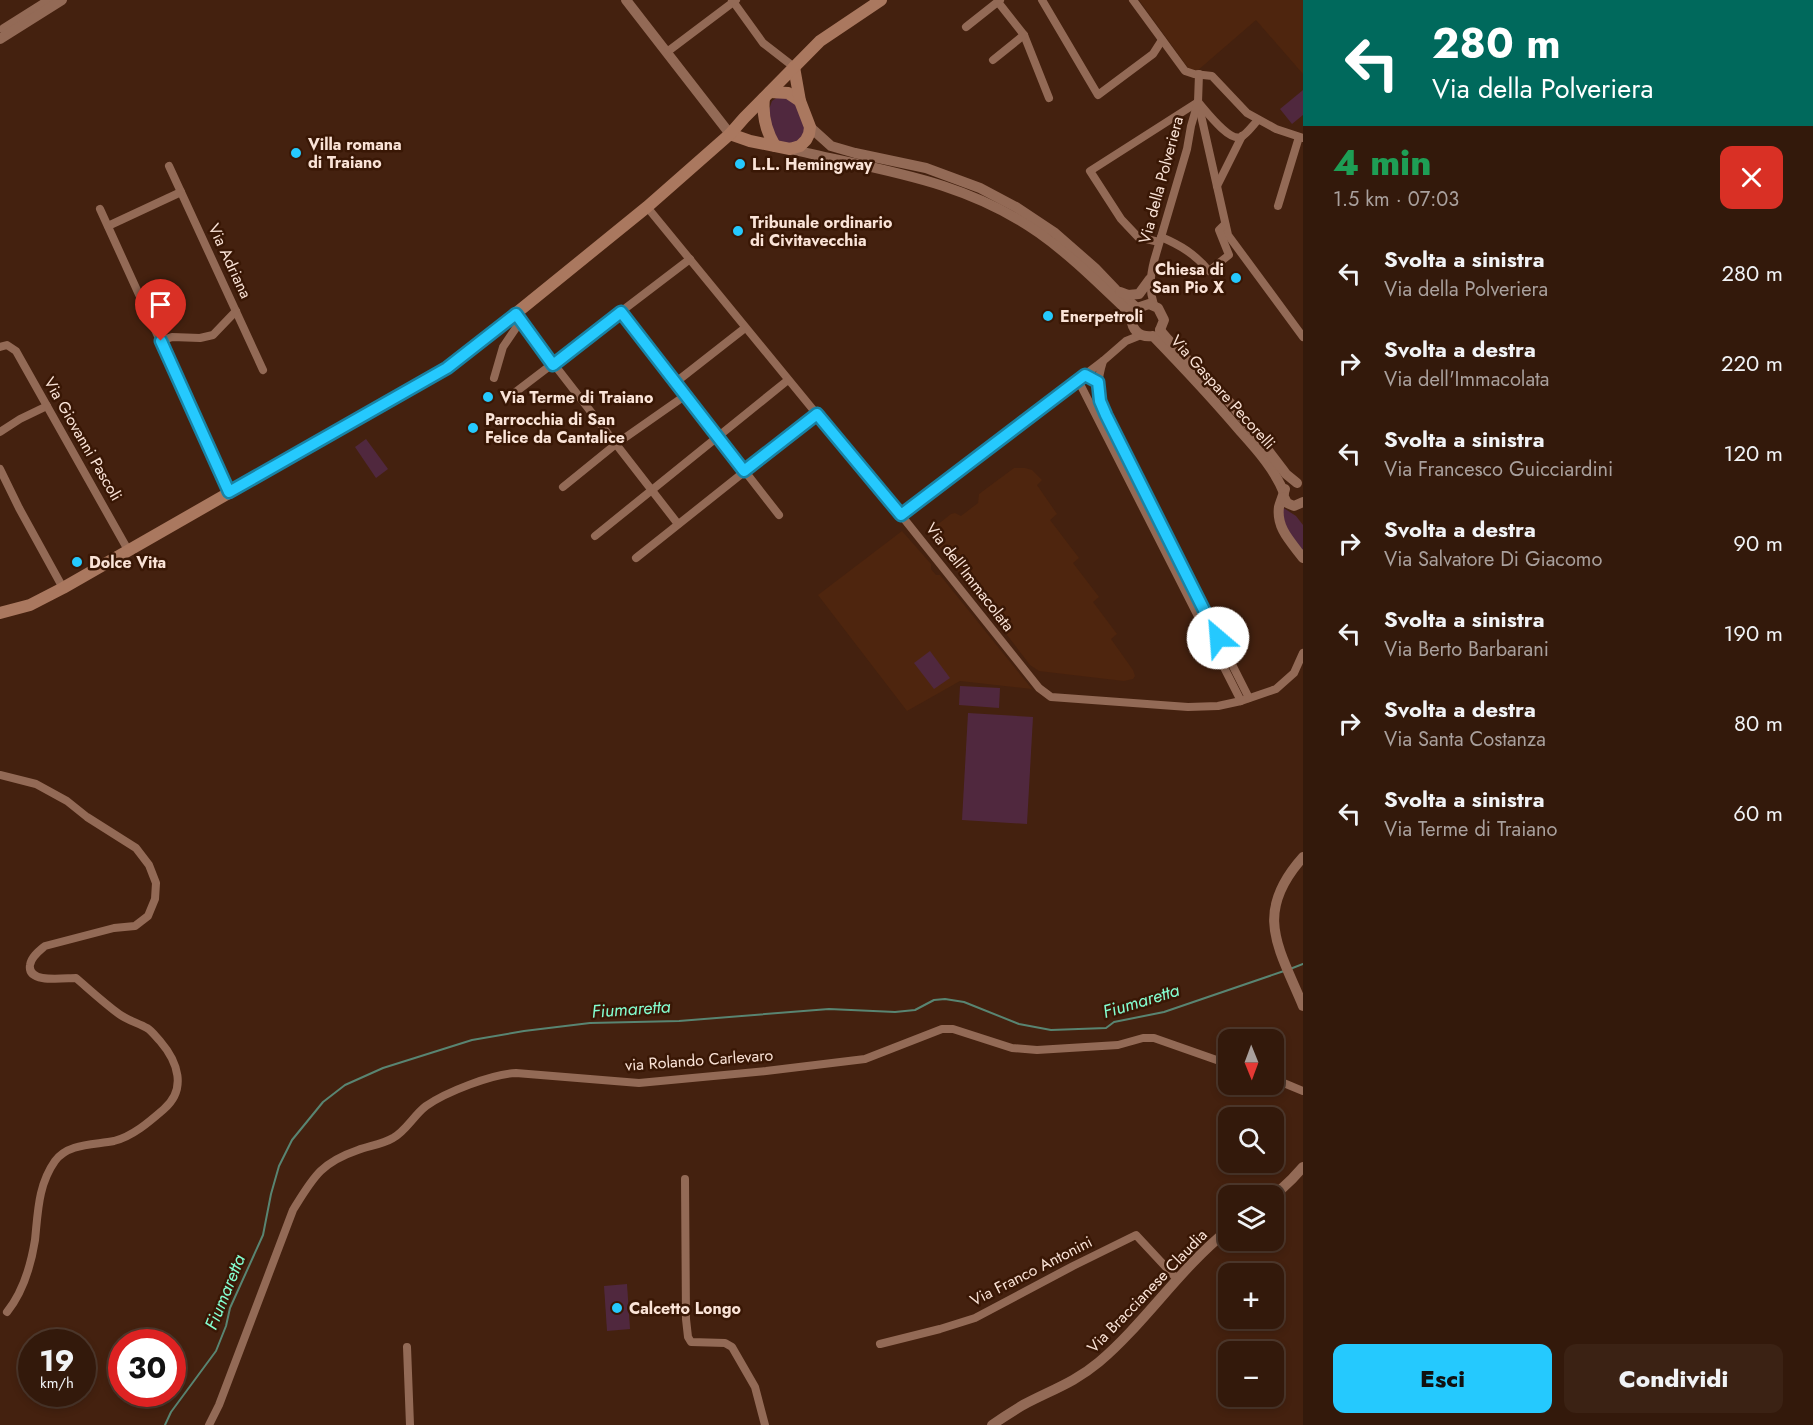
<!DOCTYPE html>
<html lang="it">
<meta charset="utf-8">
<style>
body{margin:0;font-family:Jost,sans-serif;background:#3b2214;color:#f1f3f6;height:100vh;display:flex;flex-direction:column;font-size:22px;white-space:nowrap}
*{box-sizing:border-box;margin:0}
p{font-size:20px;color:#a9a09d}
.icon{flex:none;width:33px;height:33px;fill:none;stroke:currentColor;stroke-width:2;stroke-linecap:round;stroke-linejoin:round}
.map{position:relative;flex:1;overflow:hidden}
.sheet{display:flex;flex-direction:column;background:#33190b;width:510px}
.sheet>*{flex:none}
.hud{background:#00695c;color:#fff;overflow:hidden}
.needle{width:39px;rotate:179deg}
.controls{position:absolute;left:1218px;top:1029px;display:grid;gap:12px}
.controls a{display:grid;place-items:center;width:66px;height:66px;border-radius:12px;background:#33190b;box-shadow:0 3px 9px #0003,0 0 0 2px #4e382c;font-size:30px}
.speed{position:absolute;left:18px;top:1329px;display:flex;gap:12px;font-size:30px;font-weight:700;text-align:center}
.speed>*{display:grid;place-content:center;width:78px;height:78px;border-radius:50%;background:#33190b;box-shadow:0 3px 9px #0003,0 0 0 2px #4e382c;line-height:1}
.speed small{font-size:15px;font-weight:400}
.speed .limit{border:9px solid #d22;background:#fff;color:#111}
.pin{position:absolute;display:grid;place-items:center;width:51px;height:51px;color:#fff;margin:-62px -26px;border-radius:50% 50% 50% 0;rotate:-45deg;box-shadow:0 0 6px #0007}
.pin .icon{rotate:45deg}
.me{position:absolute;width:66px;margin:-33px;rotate:333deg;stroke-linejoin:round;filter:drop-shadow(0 0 4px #0008)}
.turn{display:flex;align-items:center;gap:21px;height:126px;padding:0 30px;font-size:27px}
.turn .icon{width:78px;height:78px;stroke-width:2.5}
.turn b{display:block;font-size:42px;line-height:51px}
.round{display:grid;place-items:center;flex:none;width:63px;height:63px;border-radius:12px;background:#3b2214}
.summary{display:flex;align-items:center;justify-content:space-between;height:102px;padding:0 30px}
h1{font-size:36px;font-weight:800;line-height:45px;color:#1e9e55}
.button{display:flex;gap:12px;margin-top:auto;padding:12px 30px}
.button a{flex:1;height:69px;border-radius:12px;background:#25c9fe;color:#111;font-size:24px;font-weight:800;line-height:69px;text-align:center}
.button a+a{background:#3b2214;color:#f1f3f6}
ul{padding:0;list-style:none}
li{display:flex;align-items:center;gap:18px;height:90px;padding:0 30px}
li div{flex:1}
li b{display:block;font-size:22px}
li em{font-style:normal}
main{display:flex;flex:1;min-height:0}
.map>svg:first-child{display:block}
</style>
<main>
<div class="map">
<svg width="1303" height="1425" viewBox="0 0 1303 1425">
<rect width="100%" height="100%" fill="#44210f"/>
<g fill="#4e250e">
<path d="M1139 0H1303V74L1256 20 1197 71 1189 69Z"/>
<path d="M1014 468H1025L1032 470 1042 480 1037 485 1057 514 1050 520 1079 558 1073 563 1099 597 1093 602 1117 634 1111 639 1133 670 1135 676 1133 679 1124 681 1039 671 1030 665 928 532 951 514 955 513 961 516 978 503 979 494Z"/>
<path d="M902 531 931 564V569L936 575H940L1032 689 960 681 907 711 818 595Z"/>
</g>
<g fill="#50283e">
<path d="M1303 90V115L1292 124 1280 109Z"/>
<path d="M779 96 796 102 805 130 801 141 788 146 775 139 768 112 772 101Z"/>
<path d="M366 439 388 469 376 478 355 447Z"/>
<path d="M1282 507 1296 516 1303 525V553L1285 529Z"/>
<path d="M930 651 950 678 934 689 914 663Z"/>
<path d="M960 686 1000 688 999 708 959 705Z"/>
<path d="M968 713 1033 717 1027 824 962 820Z"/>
<path d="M627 1284 630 1329 607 1331 604 1286Z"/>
</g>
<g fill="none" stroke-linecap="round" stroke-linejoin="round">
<g stroke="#598572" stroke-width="2">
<path d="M1290 969 1303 964"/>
<path d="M165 1425 171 1412 216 1351 226 1326 230 1308 263 1235 271 1194 279 1166 292 1140 323 1102 345 1085 383 1068 472 1040 524 1031 590 1023 679 1021 829 1009 895 1012 915 1010 934 1000 945 999 964 1002 1019 1024 1051 1030 1106 1028 1114 1022 1164 1012 1284 971"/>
</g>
<g stroke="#936a56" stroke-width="8">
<path d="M732 0 763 43 794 67"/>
<path d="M1042 0 1098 95 1153 54 1162 40"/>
<path d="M1133 0 1185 71 1194 74 1212 76 1247 113 1276 129 1303 138"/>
<path d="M998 2 1024 35 1049 98"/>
<path d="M966 27 1000 0"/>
<path d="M667 52 736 0"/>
<path d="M993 60 1024 35"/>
<path d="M1198 102 1228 235 1303 337"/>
<path d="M1198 102C1206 111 1229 142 1241 137 1247 134 1253 125 1258 120"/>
<path d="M169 166 263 370"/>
<path d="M1217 186 1242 136"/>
<path d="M1278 206 1299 137"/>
<path d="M647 207 847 451 901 515 1039 688 1051 697 1188 707 1218 706 1241 701 1276 689 1294 673 1303 653"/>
<path d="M100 209 229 492"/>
<path d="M108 226 181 192"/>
<path d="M1161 237C1180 245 1195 254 1209 271L1229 255 1219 230 1225 224"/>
<path d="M1159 242 1138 237 1121 219 1090 171 1198 102"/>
<path d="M1154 305C1149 290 1150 277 1154 261L1187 149 1191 126 1198 102 1199 74"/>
<path d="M621 312 779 515"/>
<path d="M515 314 678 524"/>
<path d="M161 341 172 337 200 338 213 335 236 311"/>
<path d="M0 347 7 345 16 351 128 550"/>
<path d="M1103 361C1096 384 1097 393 1106 415L1249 698"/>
<path d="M494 378 503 347 520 322"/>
<path d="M1078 380 1241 701"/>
<path d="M676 382 745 328"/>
<path d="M509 397 690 259"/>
<path d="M0 432 20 419 47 406"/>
<path d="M0 469 19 508 63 588"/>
<path d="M563 487 616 444 686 395"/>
<path d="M901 515 1103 361 1126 341 1141 335"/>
<path d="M595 536 788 380"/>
<path d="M636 558 817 414"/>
<path d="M0 775 36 784 67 801 87 817 136 848 149 865 156 883 155 899 148 916 135 926 114 928 45 946C39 951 31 957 30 965 27 984 64 978 76 978 90 990 104 1003 119 1014 127 1020 138 1023 147 1028 152 1031 156 1037 160 1041 178 1062 187 1089 164 1109 149 1122 133 1136 114 1141 94 1145 68 1143 55 1161 38 1185 38 1212 35 1240 31 1265 23 1292 7 1312"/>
<path d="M1274 1079 1303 1091"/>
<path d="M685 1179 686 1319 688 1337 691 1342 725 1343 732 1347 755 1387 765 1425"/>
<path d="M880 1344 940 1329 975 1318 1073 1266 1136 1235 1177 1279"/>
<path d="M407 1347 410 1425"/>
<path d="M209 1425 219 1405 293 1210C313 1178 320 1163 358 1150 369 1146 383 1144 393 1138 406 1131 414 1115 426 1106 446 1092 492 1074 516 1073L639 1083 766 1071 865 1059 942 1029H953L1012 1048 1037 1050 1118 1045 1143 1038H1154L1228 1064"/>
</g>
<g stroke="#936a56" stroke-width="10">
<path d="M626 0 730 134"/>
<path d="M4 29 50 0"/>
<path d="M0 39 62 0"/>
<path d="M810 127 831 146 855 153 926 168 980 188 1016 207 1055 233 1095 268 1116 290 1137 308"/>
<path d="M790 149C878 170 963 179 1039 233 1073 257 1102 287 1132 315 1130 329 1139 338 1153 336 1183 367 1213 399 1241 432 1258 451 1275 470 1284 493"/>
<path d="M1120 292 1128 295 1139 294 1150 279"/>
<path d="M1137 308 1149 304 1158 308 1164 320 1160 330"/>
<path d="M1160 330C1179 354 1204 374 1225 397 1247 422 1266 448 1286 474L1297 483"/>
<path d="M1285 489C1284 493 1280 503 1279 507 1276 528 1291 542 1303 558"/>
<path d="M1284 497 1287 503 1294 506 1303 502"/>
<path d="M1303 857C1253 913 1278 946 1303 1006"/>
<path d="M1274 1196 1292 1179 1303 1167"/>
<path d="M992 1425C1002 1418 1013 1411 1023 1405 1051 1390 1074 1383 1099 1362 1146 1322 1180 1268 1228 1230"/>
</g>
<g stroke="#aa785f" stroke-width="12">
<path d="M770 92 788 93 800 101"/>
<path d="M764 98C762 116 766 131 775 146"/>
<path d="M730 134 750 141 790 149 800 146 806 140 809 134 810 127 800 101 794 67"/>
<path d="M0 613 30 605 63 588 447 368 472 349 647 207 730 134 744 118 820 41 881 0"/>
</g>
</g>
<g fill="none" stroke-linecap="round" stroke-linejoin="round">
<g stroke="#1883a5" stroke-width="15">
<path id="route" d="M161 341 229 492 447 368 516 314 553 365 621 312 744 471 817 414 901 515 1085 375 1098 382 1100 401 1106 415 1218 638"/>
</g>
<use href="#route" stroke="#25c9fe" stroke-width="10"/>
</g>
<g fill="#25c9fe" stroke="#391705" stroke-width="2">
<circle cx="296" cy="153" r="6"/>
<circle cx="740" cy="164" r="6"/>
<circle cx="738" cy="231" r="6"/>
<circle cx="1236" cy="278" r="6"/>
<circle cx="1048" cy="316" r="6"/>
<circle cx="488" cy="397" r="6"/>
<circle cx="473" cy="428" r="6"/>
<circle cx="77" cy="562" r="6"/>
<circle cx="617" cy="1308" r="6"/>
</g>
<g text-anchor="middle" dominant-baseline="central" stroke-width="5" stroke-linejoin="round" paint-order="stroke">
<g font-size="16" font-weight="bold" fill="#fae3d7" stroke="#391705" text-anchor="start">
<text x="308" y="144">Villa romana<tspan x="308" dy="18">di Traiano</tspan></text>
<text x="752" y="164">L.L. Hemingway</text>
<text x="750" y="222">Tribunale ordinario<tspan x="750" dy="18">di Civitavecchia</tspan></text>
<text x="1224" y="269" text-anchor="end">Chiesa di<tspan x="1224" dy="18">San Pio X</tspan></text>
<text x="1060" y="316">Enerpetroli</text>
<text x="500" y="397">Via Terme di Traiano</text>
<text x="485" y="419">Parrocchia di San<tspan x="485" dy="18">Felice da Cantalice</tspan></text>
<text x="89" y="562">Dolce Vita</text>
<text x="629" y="1308">Calcetto Longo</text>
</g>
<g font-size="16" fill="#fae3d7" stroke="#391705">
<text transform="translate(1161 180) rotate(-75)">Via della Polveriera</text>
<text transform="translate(230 261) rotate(65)">Via Adriana</text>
<text transform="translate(1223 392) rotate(48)">Via Gaspare Pecorelli</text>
<text transform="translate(83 439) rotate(60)">Via Giovanni Pascoli</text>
<text transform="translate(970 577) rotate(52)">Via dell'Immacolata</text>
<text transform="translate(699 1060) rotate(-4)">via Rolando Carlevaro</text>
<text transform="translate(1031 1271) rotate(-27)">Via Franco Antonini</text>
<text transform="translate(1147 1291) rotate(-46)">Via Braccianese Claudia</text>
</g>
<g font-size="18" font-style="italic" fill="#84ffd1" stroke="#391705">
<text transform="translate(1141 1001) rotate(-17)">Fiumaretta</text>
<text transform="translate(631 1009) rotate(-4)">Fiumaretta</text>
<text transform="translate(225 1292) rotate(-68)">Fiumaretta</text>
</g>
</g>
</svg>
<div class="controls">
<a><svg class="needle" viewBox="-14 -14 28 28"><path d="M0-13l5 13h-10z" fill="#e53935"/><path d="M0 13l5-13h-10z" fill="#a9a09d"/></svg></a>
<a><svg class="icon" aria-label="search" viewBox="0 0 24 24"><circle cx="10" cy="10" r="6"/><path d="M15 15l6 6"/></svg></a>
<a><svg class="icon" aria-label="layers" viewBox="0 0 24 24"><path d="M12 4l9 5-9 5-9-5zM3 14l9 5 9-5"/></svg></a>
<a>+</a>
<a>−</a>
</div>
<div class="speed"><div>19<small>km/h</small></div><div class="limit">30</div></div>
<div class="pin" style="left:161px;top:341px;background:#d93025"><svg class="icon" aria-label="arrive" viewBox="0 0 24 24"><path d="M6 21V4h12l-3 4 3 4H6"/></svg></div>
<svg class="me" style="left:1218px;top:638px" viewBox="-20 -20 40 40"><circle r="19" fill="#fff"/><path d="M0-13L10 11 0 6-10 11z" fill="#25c9fe"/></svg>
</div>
<section class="sheet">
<div class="hud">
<div class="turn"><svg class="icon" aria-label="left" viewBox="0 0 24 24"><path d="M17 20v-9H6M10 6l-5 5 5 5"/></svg><div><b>280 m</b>Via della Polveriera</div></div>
</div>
<div class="summary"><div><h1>4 min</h1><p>1.5 km · 07:03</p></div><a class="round" style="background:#d93025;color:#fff"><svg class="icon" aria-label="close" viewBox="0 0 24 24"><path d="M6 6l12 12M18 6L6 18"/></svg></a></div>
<ul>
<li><svg class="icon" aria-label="left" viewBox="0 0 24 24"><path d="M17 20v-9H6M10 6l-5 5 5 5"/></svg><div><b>Svolta a sinistra</b><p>Via della Polveriera</p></div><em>280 m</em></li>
<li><svg class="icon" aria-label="right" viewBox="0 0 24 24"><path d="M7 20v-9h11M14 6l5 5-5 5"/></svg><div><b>Svolta a destra</b><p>Via dell'Immacolata</p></div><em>220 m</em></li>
<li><svg class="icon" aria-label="left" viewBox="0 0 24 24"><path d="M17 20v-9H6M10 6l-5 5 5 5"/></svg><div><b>Svolta a sinistra</b><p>Via Francesco Guicciardini</p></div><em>120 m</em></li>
<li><svg class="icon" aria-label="right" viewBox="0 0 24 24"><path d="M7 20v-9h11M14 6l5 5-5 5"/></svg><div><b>Svolta a destra</b><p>Via Salvatore Di Giacomo</p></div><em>90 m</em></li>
<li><svg class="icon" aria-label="left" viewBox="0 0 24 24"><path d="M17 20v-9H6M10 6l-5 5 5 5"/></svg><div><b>Svolta a sinistra</b><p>Via Berto Barbarani</p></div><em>190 m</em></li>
<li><svg class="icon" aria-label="right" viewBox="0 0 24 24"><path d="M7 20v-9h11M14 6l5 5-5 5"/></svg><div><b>Svolta a destra</b><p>Via Santa Costanza</p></div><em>80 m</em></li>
<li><svg class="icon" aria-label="left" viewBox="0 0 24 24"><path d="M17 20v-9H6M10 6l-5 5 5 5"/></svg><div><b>Svolta a sinistra</b><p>Via Terme di Traiano</p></div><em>60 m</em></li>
</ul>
<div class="button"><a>Esci</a><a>Condividi</a></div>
</section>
</main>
